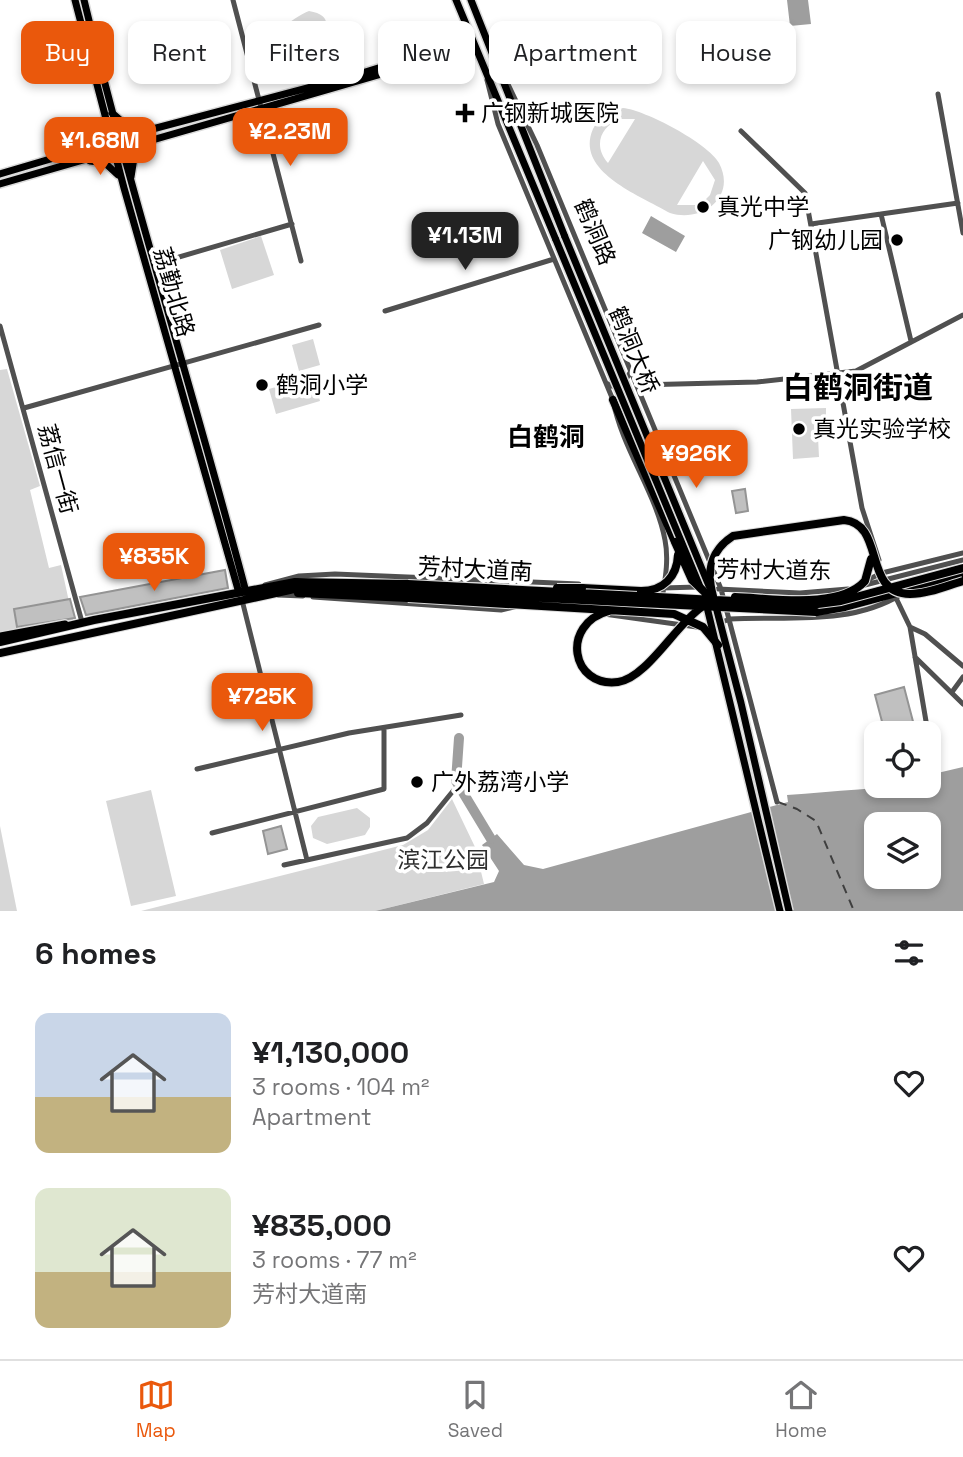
<!DOCTYPE html>
<html lang="en">
<head>
<meta charset="utf-8">
<style>
  body { margin:0; font-family:"Space Grotesk","Noto Sans SC",sans-serif; background:#f2f2f2; color:#202124; height:100vh; display:flex; flex-direction:column; font-size:26px; white-space:nowrap }
  * { box-sizing:border-box; margin:0 }
  p { font-size:23px; color:#757577 }
  .icon { flex:none; width:38px; height:38px; fill:none; stroke:currentColor; stroke-width:2; stroke-linecap:round; stroke-linejoin:round }
  .map { position:relative; height:911px; overflow:hidden }
  .details { display:flex; flex-direction:column; background:#fff; flex:1 }
  .details>* { flex:none }
  .hud { position:absolute; left:21px; top:21px; width:922px; height:63px; display:flex; gap:14px }
  .buttons { position:absolute; left:864px; top:721px; display:grid; gap:14px }
  .buttons a { display:grid; place-items:center; width:77px; height:77px; border-radius:14px; background:#fff; box-shadow:0 4px 10px #0003; font-size:35px }
  .price { position:absolute; translate:-50% -60px; padding:0 16px; border-radius:14px; background:#ea580c; color:#fff; font-size:23px; line-height:46px; filter:drop-shadow(0 2px 4px #0008) }
  .price::after { content:''; position:absolute; left:50%; top:42px; width:21px; height:16px; margin-left:-10px; background:inherit; clip-path:polygon(0 0,100% 0,50% 100%) }
  .price.active { background:#222; color:#fff }
  ul { padding:0; list-style:none }
  li { display:flex; align-items:center; gap:21px; height:175px; padding:0 35px }
  li span { display:grid; place-items:center; flex:none; width:196px; height:140px; border-radius:14px; color:#555 }
  li>.icon { margin-inline-start:auto }
  span .icon { width:84px; height:84px; fill:#fffc; stroke-width:1 }
  li b { font-size:30px }
  h2 { display:flex; justify-content:space-between; align-items:center; height:84px; padding:0 35px; font-size:30px }
  .tag { padding:0 24px; border-radius:14px; background:#fff; box-shadow:0 4px 10px #0003; font-size:24px; line-height:63px }
  .tag.active { background:#ea580c; color:#fff }
  .tabs { display:flex; justify-content:space-around; align-items:center; height:98px; border-top:2px solid #e0e0e0; background:#fff; font-size:19px; color:#757577 }
  .tabs a { display:grid; justify-items:center; gap:4px }
  .tabs .active { color:#ea580c }
  .map>svg:first-child { display:block }
</style>
</head>
<body>
<div class="map">
<svg width="963" height="911" viewBox="0 0 963 911">
  <rect width="100%" height="100%" fill="#fff"/>
  <path fill="#d7d7d7" fill-rule="evenodd" d="M309,11C353,18 301,60 288,73L280,75L269,71C251,51 290,18 309,11Z
    M623,108C645,110 708,143 719,163C737,197 702,223 670,213C642,196 574,172 593,129C599,116 610,111 623,108ZM621,119H635L608,163C593,146 600,126 621,119ZM703,161L715,180L710,195L700,205H677Z
    M261,236L274,275L232,289L220,250Z
    M313,339L320,365L299,371L292,345Z
    M7,369L40,486L30,490L49,568L61,565L73,620L0,633V370Z
    M313,376L320,401L276,414L269,389Z
    M826,408V417H817L819,457L793,459L791,409Z
    M151,790L176,896L131,906L106,801Z
    M452,799L475,847L484,884L375,911H141L403,845L428,830Z
    M357,808L370,818V827L365,835L327,844L313,838L311,826L318,817Z
    M0,826L17,911H0Z"/>
  <path fill="#9e9e9e" fill-rule="evenodd" d="M787,0H808L811,24L790,26Z
    M651,216L685,236L676,252L642,233Z
    M963,767V911H375L494,882L499,871L482,845L497,834L524,865L543,869L788,802L787,795C835,792 882,786 929,786V775ZM877,824H929V877H877Z"/>
  <g fill="none" stroke-linecap="round" stroke-linejoin="round">
    <path stroke="#9e9e9e" stroke-width="10" d="M459,738L456,781L491,839"/>
    <path stroke="#3f3f3f" stroke-width="2" stroke-dasharray="9 7" stroke-linecap="butt" d="M778,802L797,809L816,821L854,911"/>
  </g>
  <path fill="#c0c0c0" stroke="#949494" stroke-width="2" d="M745,489L748,511L736,513L732,491Z
    M225,570L228,588L86,615L80,597Z
    M70,599L75,618L17,627L14,609Z
    M904,687L916,733H885L875,695Z
    M281,826L287,849L268,854L263,831Z"/>
  <g fill="none" stroke-linecap="round" stroke-linejoin="round">
    <g stroke="#dbdbdb" stroke-width="10">
      <path id="major" d="M75,0L124,188L239,593
        M84,0C132,199 194,394 246,592
        M456,0L556,240
        M471,0L565,237
        M112,113L128,127L143,131
        M89,147L101,135L105,122
        M90,161L105,163L118,175
        M0,174L145,131L349,77L472,39
        M131,177L134,158L149,145
        M0,184L475,47
        M0,636L65,624"/>
    </g>
    <g stroke="#dbdbdb" stroke-width="10">
      <path id="highway" d="M613,400L675,542
        M582,588L641,591
        M298,593L408,598
        M816,612L845,607L963,575
        M0,642L94,620L295,582L408,584
        M0,653L299,588L408,591"/>
    </g>
    <path stroke="#505050" stroke-width="5" d="M233,0L301,261
      M504,76L537,145L721,589L777,802
      M487,80L498,124L613,400C622,449 656,492 665,540C669,560 665,580 662,599
      M938,94L963,233
      M741,131L805,193L862,508L879,560
      M881,214L911,341
      M811,224L958,203
      M155,264L292,224
      M385,311L554,259
      M0,326L82,622
      M606,383L614,387L622,386L631,371
      M638,385L757,382L856,371L963,315
      M24,408L319,325
      M865,581L882,573L963,553
      M265,585L299,576L335,574L579,584
      M861,586L963,560
      M662,588L698,587
      M718,589L800,593L848,589
      M278,595L303,596
      M313,597L501,610L522,605
      M896,598L910,627L928,733
      M242,600L307,860
      M604,614L704,628
      M717,624L730,619C788,616 850,626 902,594
      M910,627L925,634L963,666
      M915,657L963,704
      M952,692L963,677
      M197,769L349,733L461,715
      M212,833L384,789V728
      M284,865L407,838L427,823L453,791"/>
    <use href="#major" stroke="#000" stroke-width="7"/>
    <use href="#highway" stroke="#000" stroke-width="8"/>
    <g stroke="#dbdbdb" stroke-width="10" stroke-linecap="butt">
      <path id="major-bridge" d="M565,237L709,586
        M556,240L701,589
        M706,603L780,911
        M715,603L741,703L789,911"/>
    </g>
    <g stroke="#dbdbdb" stroke-width="10" stroke-linecap="butt">
      <path id="highway-bridge" d="M675,542L692,580L715,602
        M408,584L810,605L841,601L963,568
        M557,588H582
        M408,591L816,612
        M641,591C663,591 677,577 678,555
        M713,596C706,571 710,551 733,536L844,520C886,524 862,594 910,594C928,594 946,586 963,581
        M735,597C771,598 839,610 865,581L871,559
        M408,598L674,614L703,627L718,645
        M609,611C560,624 571,688 618,682C647,678 677,623 702,607"/>
    </g>
    <use href="#major-bridge" stroke="#000" stroke-width="7"/>
    <use href="#highway-bridge" stroke="#000" stroke-width="8"/>
  </g>
  <g fill="#000" stroke="#fff" stroke-width="2.5">
    <path d="M461.5 102.5h7v7h7v7h-7v7h-7v-7h-7v-7h7z"/>
    <circle cx="703" cy="207" r="7"/>
    <circle cx="897" cy="240" r="7"/>
    <circle cx="262" cy="385" r="7"/>
    <circle cx="799" cy="429" r="7"/>
    <circle cx="417" cy="782" r="7"/>
  </g>
  <g text-anchor="middle" dominant-baseline="central" stroke-width="7" stroke-linejoin="round" paint-order="stroke">
    <g font-size="23" fill="#000" stroke="#fff" text-anchor="start">
      <text x="481" y="113">广钢新城医院</text>
      <text x="717" y="207">真光中学</text>
      <text x="883" y="240" text-anchor="end">广钢幼儿园</text>
      <text x="276" y="385">鹤洞小学</text>
      <text x="813" y="429">真光实验学校</text>
      <text x="431" y="782">广外荔湾小学</text>
    </g>
    <g font-size="23" fill="#000" stroke="#fff">
      <text transform="translate(595 232) rotate(67)">鹤洞路</text>
      <text transform="translate(174 292) rotate(74)">荔勤北路</text>
      <text transform="translate(634 350) rotate(67)">鹤洞大桥</text>
      <text transform="translate(58 469) rotate(75)">荔信一街</text>
      <text transform="translate(475 569) rotate(3)">芳村大道南</text>
      <text transform="translate(774 570) rotate(1)">芳村大道东</text>
    </g>
    <g font-size="23" fill="#2e2e2e" stroke="#fff">
      <text x="443" y="860">滨江公园</text>
    </g>
    <g font-size="26" font-weight="bold" fill="#000" stroke="#fff">
      <text x="546" y="437">白鹤洞</text>
    </g>
    <g font-size="30" font-weight="bold" fill="#000" stroke="#fff">
      <text x="858" y="387">白鹤洞街道</text>
    </g>
  </g>
</svg>
<div class="buttons">
<a><svg class="icon" aria-label="locate" viewBox="0 0 24 24"><circle cx="12" cy="12" r="6"/><path d="M12 2v4M12 18v4M2 12h4M18 12h4"/></svg></a>
<a><svg class="icon" aria-label="layers" viewBox="0 0 24 24"><path d="M12 4l9 5-9 5-9-5zM3 14l9 5 9-5"/></svg></a>
</div>
<b class="price" style="left:290px;top:168px">¥2.23M</b>
<b class="price" style="left:100px;top:177px">¥1.68M</b>
<b class="price active" style="left:465px;top:272px">¥1.13M</b>
<b class="price" style="left:696px;top:490px">¥926K</b>
<b class="price" style="left:154px;top:593px">¥835K</b>
<b class="price" style="left:262px;top:733px">¥725K</b>
<div class="hud">
<a class="tag active">Buy</a>
<a class="tag">Rent</a>
<a class="tag">Filters</a>
<a class="tag">New</a>
<a class="tag">Apartment</a>
<a class="tag">House</a>
</div>
</div>
<section class="details">
<h2>6 homes<svg class="icon" aria-label="filters" viewBox="0 0 24 24"><path d="M4 7h16M4 17h16"/><circle cx="9" cy="7" r="2"/><circle cx="15" cy="17" r="2"/></svg></h2>
<ul>
<li><span style="background:linear-gradient(#c9d6e8 60%,#c2b280 0)"><svg class="icon" aria-label="home" viewBox="0 0 24 24"><path d="M3 11l9-7 9 7M6 9v11h12V9"/></svg></span><div><b>¥1,130,000</b><p>3 rooms · 104 m²</p><p>Apartment</p></div><svg class="icon" aria-label="heart" viewBox="0 0 24 24"><path d="M12 20l-8-8c-3-5 5-10 8-4 3-6 11-1 8 4z"/></svg></li>
<li><span style="background:linear-gradient(#dfe7d0 60%,#c2b280 0)"><svg class="icon" aria-label="home" viewBox="0 0 24 24"><path d="M3 11l9-7 9 7M6 9v11h12V9"/></svg></span><div><b>¥835,000</b><p>3 rooms · 77 m²</p><p>芳村大道南</p></div><svg class="icon" aria-label="heart" viewBox="0 0 24 24"><path d="M12 20l-8-8c-3-5 5-10 8-4 3-6 11-1 8 4z"/></svg></li>
</ul>
</section>
<nav class="tabs">
<a class="active"><svg class="icon" aria-label="map" viewBox="0 0 24 24"><path d="M3 6l6-2 6 2 6-2v14l-6 2-6-2-6 2zM9 4v14M15 6v14"/></svg>Map</a>
<a><svg class="icon" aria-label="saved" viewBox="0 0 24 24"><path d="M7 4h10v16l-5-4-5 4z"/></svg>Saved</a>
<a><svg class="icon" aria-label="home" viewBox="0 0 24 24"><path d="M3 11l9-7 9 7M6 9v11h12V9"/></svg>Home</a>
</nav>
</body>
</html>
